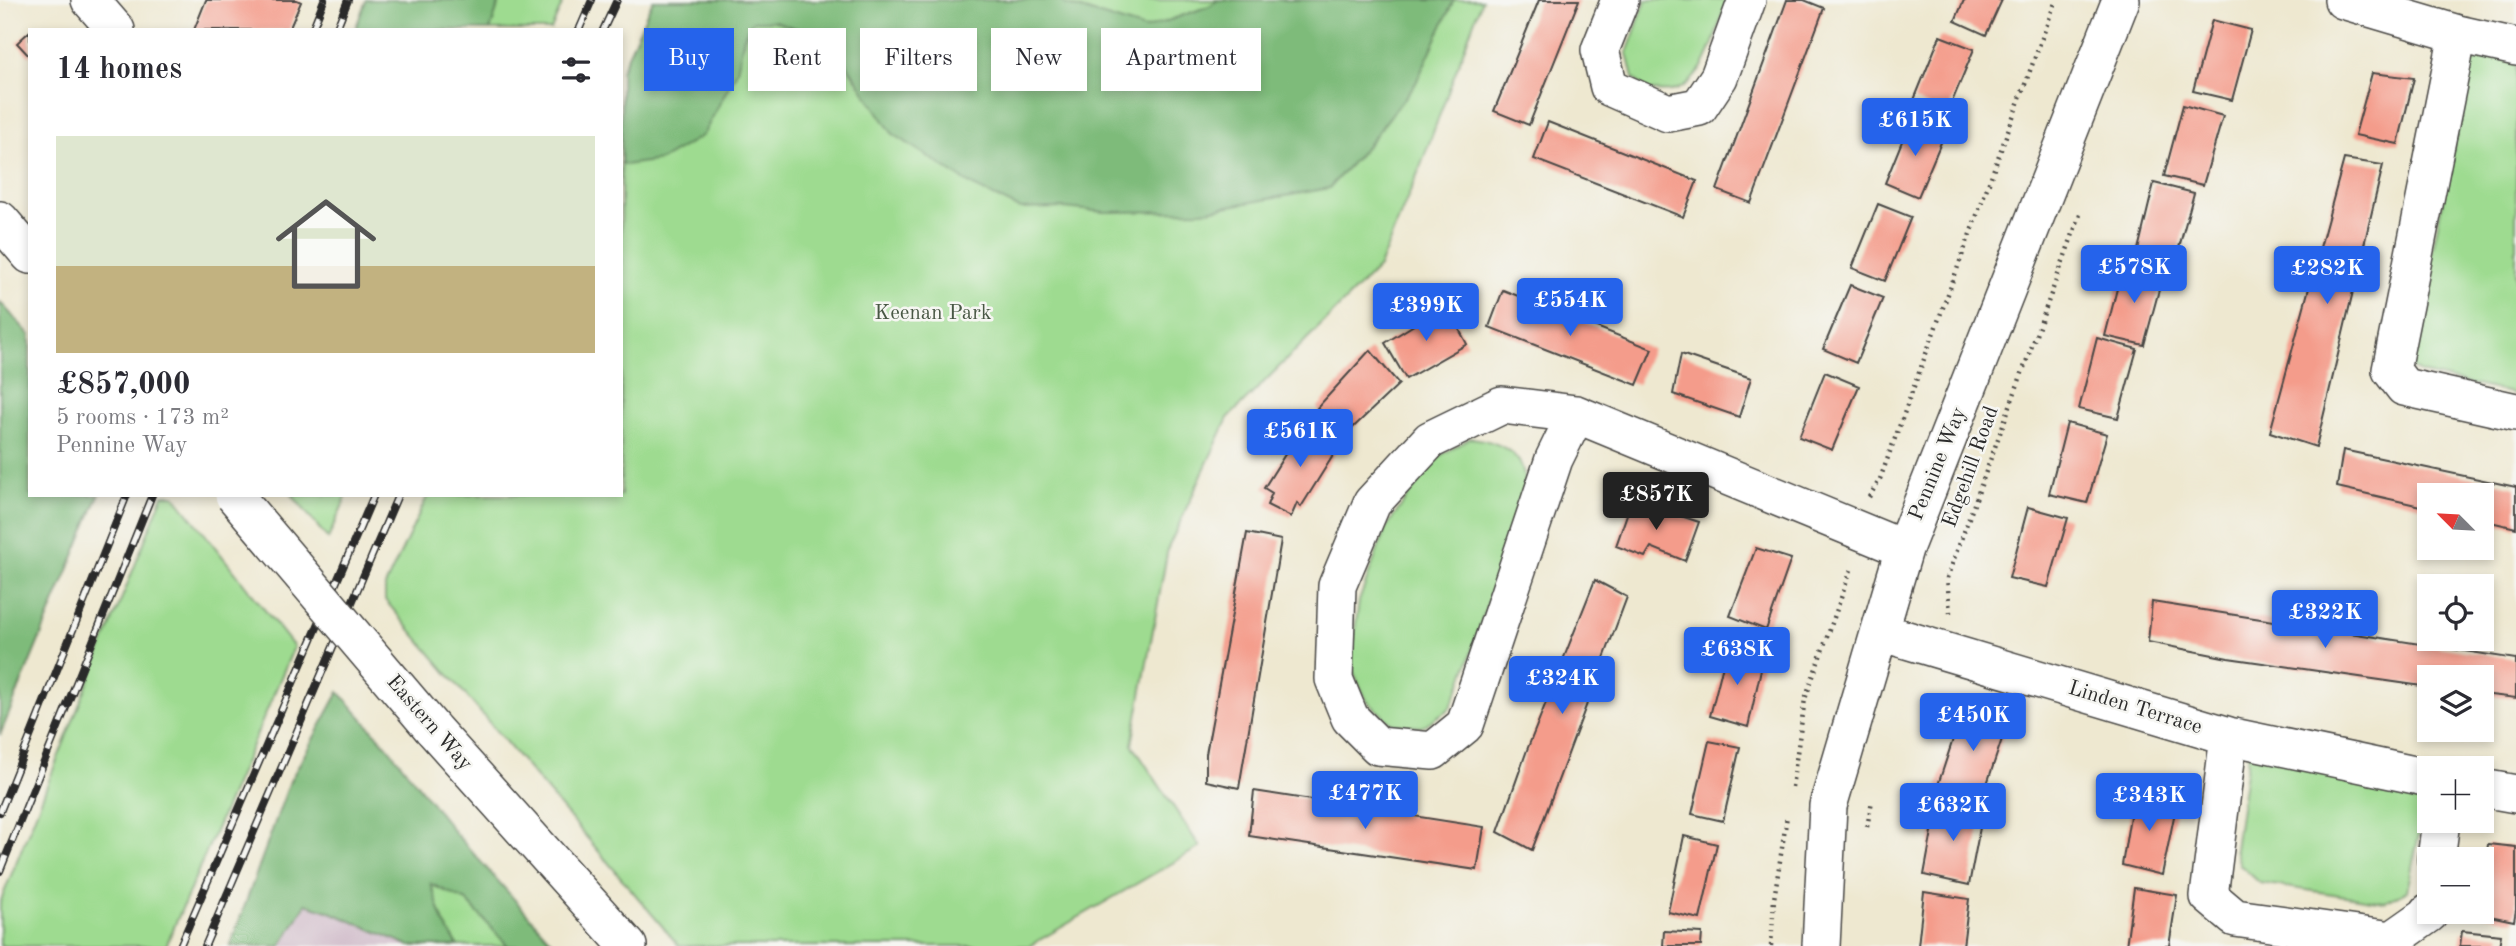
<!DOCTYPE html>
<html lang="en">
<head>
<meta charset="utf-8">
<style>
  body { margin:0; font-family:"Old Standard TT",serif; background:#f7f7f7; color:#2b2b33; height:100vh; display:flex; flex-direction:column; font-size:26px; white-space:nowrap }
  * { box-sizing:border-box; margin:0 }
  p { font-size:23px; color:#7c7c81 }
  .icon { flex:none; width:38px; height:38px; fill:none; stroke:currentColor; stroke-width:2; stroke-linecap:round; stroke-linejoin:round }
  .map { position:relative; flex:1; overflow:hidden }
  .details { position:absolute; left:28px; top:28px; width:595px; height:469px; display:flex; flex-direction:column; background:#fff; border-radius:0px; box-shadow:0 4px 10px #0003 }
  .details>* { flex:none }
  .hud { position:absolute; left:644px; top:28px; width:665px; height:63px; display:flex; gap:14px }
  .needle { width:46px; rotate:294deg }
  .fabs { position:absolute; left:2417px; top:483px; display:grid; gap:14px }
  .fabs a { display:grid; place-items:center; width:77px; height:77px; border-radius:0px; background:#fff; box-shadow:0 4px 10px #0003; font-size:35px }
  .price { position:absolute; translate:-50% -60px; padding:0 16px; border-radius:7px; background:#2563eb; color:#fff; font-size:23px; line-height:46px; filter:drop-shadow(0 2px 4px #0008) }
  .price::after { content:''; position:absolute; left:50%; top:42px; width:21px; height:16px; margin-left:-10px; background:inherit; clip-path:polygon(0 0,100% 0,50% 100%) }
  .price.active { background:#222; color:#fff }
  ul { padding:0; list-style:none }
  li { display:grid; align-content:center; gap:14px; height:371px; padding:0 28px }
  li+li { border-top:2px solid #e1e1e2 }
  li span { display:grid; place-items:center; height:217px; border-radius:0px; color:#555 }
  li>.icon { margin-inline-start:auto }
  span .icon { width:126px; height:126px; fill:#fffc; stroke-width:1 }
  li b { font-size:30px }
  h2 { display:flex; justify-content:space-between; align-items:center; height:84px; padding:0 28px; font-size:30px }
  .chip { padding:0 24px; border-radius:0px; background:#fff; box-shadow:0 4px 10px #0003; font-size:24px; line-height:63px }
  .chip.active { background:#2563eb; color:#fff }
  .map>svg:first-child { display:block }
</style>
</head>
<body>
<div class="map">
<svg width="2516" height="946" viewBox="0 0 2516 946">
  <rect width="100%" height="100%" fill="#f6f6f2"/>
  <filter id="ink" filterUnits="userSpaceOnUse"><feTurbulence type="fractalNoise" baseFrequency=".0143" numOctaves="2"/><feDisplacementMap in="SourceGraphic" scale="14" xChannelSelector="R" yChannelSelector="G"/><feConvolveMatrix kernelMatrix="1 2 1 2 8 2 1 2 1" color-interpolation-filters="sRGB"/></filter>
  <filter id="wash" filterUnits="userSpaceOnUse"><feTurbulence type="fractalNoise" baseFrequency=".00686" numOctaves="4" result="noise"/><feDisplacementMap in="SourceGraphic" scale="28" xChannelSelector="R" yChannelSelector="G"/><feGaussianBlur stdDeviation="1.57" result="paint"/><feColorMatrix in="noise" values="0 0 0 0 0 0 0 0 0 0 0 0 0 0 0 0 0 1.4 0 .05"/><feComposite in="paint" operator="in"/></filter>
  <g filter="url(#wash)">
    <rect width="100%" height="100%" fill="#eee8d0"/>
    <path fill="#d1bdcb" d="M306,904L328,911L410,946H281Z"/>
    <path fill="#9edb90" stroke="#64835e" stroke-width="2" d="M500,0H564L551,30H490Z
      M653,0H1482L1420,168L1379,267L1228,418L1168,548L1132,744L1200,847L1029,946H679L385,600V586L428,495H621V71Z
      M1646,0H1727C1716,30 1709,77 1676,90C1668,93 1656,91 1648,91L1633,78L1627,53Z
      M2516,47V394L2420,373L2409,366L2470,66L2482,49Z
      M1470,438C1488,439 1511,447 1520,463C1524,469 1524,479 1526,486L1462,681L1450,708L1422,727L1392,724L1367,701L1350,665L1359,601L1386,528L1433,460Z
      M163,495H174L294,647L166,946H0V903Z
      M292,495H347L328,539Z
      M2249,750L2425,787V807L2407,891L2385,902L2260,883L2240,865L2235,849Z
      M430,884L467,901L508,946H458L444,923Z"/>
    <path fill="#7ebb7a" stroke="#547352" stroke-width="2" d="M366,0H500L490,30H355Z
      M653,0H1060L1065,4L1145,29L1209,6L1218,0H1454L1416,83L1370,142L1329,188L1202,211L1105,212L1064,208L1020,209L973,186L892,133L841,56L803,31L775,21H753L744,37L737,71L703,135L661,160L625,165L621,163V71Z
      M0,302L30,335V495H99L0,735Z
      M339,692L387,746L456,834L556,946H508L467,901L431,884L444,923L458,946H410L328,911L306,904L281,946H230L290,781Z"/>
    <g id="blocks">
      <path fill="#f49c8b" d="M206,0H297L301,2L289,30H194Z
        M1539,0H1579L1529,125L1494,111Z
        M1787,0H1804L1824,8L1751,203L1717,190Z
        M1964,0H2002L1986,35L1955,21Z
        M2212,20L2251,30L2232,100L2193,91Z
        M30,31V57L17,43Z
        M1940,36L1974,49L1947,114L1914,100Z
        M2372,73L2414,78L2398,144L2355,135Z
        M2183,105L2223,116L2203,185L2164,176Z
        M1911,119L1945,133L1918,197L1885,183Z
        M1548,122L1697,181L1683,217L1534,159Z
        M2344,159L2383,165L2316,447L2270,432Z
        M2154,183L2194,193L2175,262L2137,254Z
        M1878,204L1911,217L1885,281L1852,268Z
        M2123,265L2163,275L2144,345L2105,336Z
        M1850,285L1883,298L1856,363L1823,349Z
        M1503,290L1652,349L1637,385L1489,327Z
        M1446,305L1467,344L1406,379L1385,343Z
        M2097,338L2137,349L2118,418L2079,409Z
        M1370,350L1399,384L1342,438L1317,408Z
        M1681,354L1751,378L1739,417L1673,394Z
        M1825,372L1859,386L1832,450L1799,437Z
        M1306,421L1339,446L1301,507L1297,503L1291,517L1267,505L1272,493L1264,488Z
        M2067,423L2107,434L2087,503L2049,494Z
        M2343,450L2516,487V528L2482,520V495H2429V508L2337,487Z
        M1632,500L1699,522L1685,561L1651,547L1645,557L1616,546Z
        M2028,507L2068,518L2048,587L2009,578Z
        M1247,533L1281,540L1239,788L1206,781V754Z
        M1756,548L1791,559L1766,630L1730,616Z
        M1595,580L1627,597L1532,850L1498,832L1527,750Z
        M2152,602L2516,659V698L2482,694V677H2429V687L2228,658L2148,642Z
        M1727,649L1764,656L1748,727L1710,716Z
        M1963,709L2009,718L1982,799L1937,788Z
        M1709,741L1740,747L1723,821L1692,814Z
        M1254,791L1484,827L1477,870L1249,836Z
        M2134,792L2177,802L2162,875L2122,865Z
        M1938,799L1983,812L1969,885L1924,875Z
        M1684,836L1717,844L1700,919L1668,912Z
        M2488,844L2516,847V910L2514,921L2475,913L2482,912V893Z
        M2134,888L2177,895L2169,946H2126Z
        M1924,892L1969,899L1963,946H1918Z
        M1664,931L1702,933L1701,946H1663Z
        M2462,931L2501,935L2499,946H2460Z"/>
    </g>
  </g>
  <g filter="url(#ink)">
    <use href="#blocks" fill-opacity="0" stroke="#484744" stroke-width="2"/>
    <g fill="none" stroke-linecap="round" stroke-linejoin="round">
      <g stroke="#484744" stroke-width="40">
        <path id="minor" d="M90,0L116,30
          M1620,0L1600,50L1609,87L1668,113L1699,107L1719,77L1747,0
          M2343,0L2458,34L2516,47
          M2458,34L2391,370L2404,387L2516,412
          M0,220L30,255
          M1576,414L1554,459L1465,725L1433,751L1378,746L1350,718L1334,679L1337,586L1372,503L1430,440L1502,405L1576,414L1904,549
          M1880,632L2229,736L2429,778
          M432,728L628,946
          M2229,736L2209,896L2235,918L2392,940L2429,914V912
          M2482,788L2516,794
          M2436,859L2441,821
          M1821,946L1828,806L1904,549L2121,0"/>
      </g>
      <path stroke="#484744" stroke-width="4.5" stroke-dasharray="2 5" stroke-linecap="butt" d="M1869,497L1880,479L2056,0
        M1950,613L1947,578L2081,212
        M1792,787L1805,699L1852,567
        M1867,827L1872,801
        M1771,946L1774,899L1787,816"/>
      <use href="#minor" stroke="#fff" stroke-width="37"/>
      <g stroke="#2b2b2b" stroke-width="8">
        <path id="rail" d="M312,30L324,0
          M336,30L348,0
          M579,30L592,0
          M603,30L617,0
          M0,812L127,495
          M0,871L152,495
          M180,946L374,495
          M205,946L398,495"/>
      </g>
      <use href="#rail" stroke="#f6f6f2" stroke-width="5" stroke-dasharray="16" stroke-linecap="butt"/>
      <g stroke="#484744" stroke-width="40" stroke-linecap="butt">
        <path id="minor-bridge" d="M234,495L432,728"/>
      </g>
      <use href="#minor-bridge" stroke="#fff" stroke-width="37"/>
    </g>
  </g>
  <g text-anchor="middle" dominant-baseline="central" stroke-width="5" stroke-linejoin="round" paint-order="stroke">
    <g font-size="21" fill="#485744" stroke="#f6f6f2">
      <text x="933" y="313">Keenan Park</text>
    </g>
    <g font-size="21" fill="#2b2b2b" stroke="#f6f6f2">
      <text transform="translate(1938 464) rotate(-68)">Pennine Way</text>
      <text transform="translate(1971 467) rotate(-70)">Edgehill Road</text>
      <text transform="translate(2135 708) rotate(17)">Linden Terrace</text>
      <text transform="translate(429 723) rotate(49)">Eastern Way</text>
    </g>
  </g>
</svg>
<div class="fabs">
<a><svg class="needle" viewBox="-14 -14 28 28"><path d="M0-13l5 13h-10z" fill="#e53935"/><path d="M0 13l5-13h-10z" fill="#7c7c81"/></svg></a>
<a><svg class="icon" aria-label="locate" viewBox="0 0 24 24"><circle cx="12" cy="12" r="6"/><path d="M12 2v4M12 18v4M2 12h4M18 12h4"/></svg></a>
<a><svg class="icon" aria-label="layers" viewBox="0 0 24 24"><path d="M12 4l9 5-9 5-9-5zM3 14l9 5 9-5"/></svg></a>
<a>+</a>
<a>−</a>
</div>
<b class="price" style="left:1915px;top:158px">£615K</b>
<b class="price" style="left:2134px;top:305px">£578K</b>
<b class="price" style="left:2327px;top:306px">£282K</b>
<b class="price" style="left:1570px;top:338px">£554K</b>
<b class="price" style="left:1426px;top:343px">£399K</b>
<b class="price" style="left:1300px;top:469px">£561K</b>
<b class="price active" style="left:1656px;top:532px">£857K</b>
<b class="price" style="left:2325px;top:650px">£322K</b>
<b class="price" style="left:1737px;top:687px">£638K</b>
<b class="price" style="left:1562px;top:716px">£324K</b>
<b class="price" style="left:1973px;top:753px">£450K</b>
<b class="price" style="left:1365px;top:831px">£477K</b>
<b class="price" style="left:2149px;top:833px">£343K</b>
<b class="price" style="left:1953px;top:843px">£632K</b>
<div class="hud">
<a class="chip active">Buy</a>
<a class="chip">Rent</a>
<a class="chip">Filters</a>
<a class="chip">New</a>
<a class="chip">Apartment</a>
</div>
<section class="details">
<h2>14 homes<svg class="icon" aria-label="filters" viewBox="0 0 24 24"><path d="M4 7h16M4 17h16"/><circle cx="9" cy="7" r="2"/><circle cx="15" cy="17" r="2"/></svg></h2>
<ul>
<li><span style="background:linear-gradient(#dfe7d0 60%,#c2b280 0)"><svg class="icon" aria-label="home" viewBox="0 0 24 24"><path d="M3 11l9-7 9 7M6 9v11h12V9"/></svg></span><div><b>£857,000</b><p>5 rooms · 173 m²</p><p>Pennine Way</p></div></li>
</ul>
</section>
</div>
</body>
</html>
